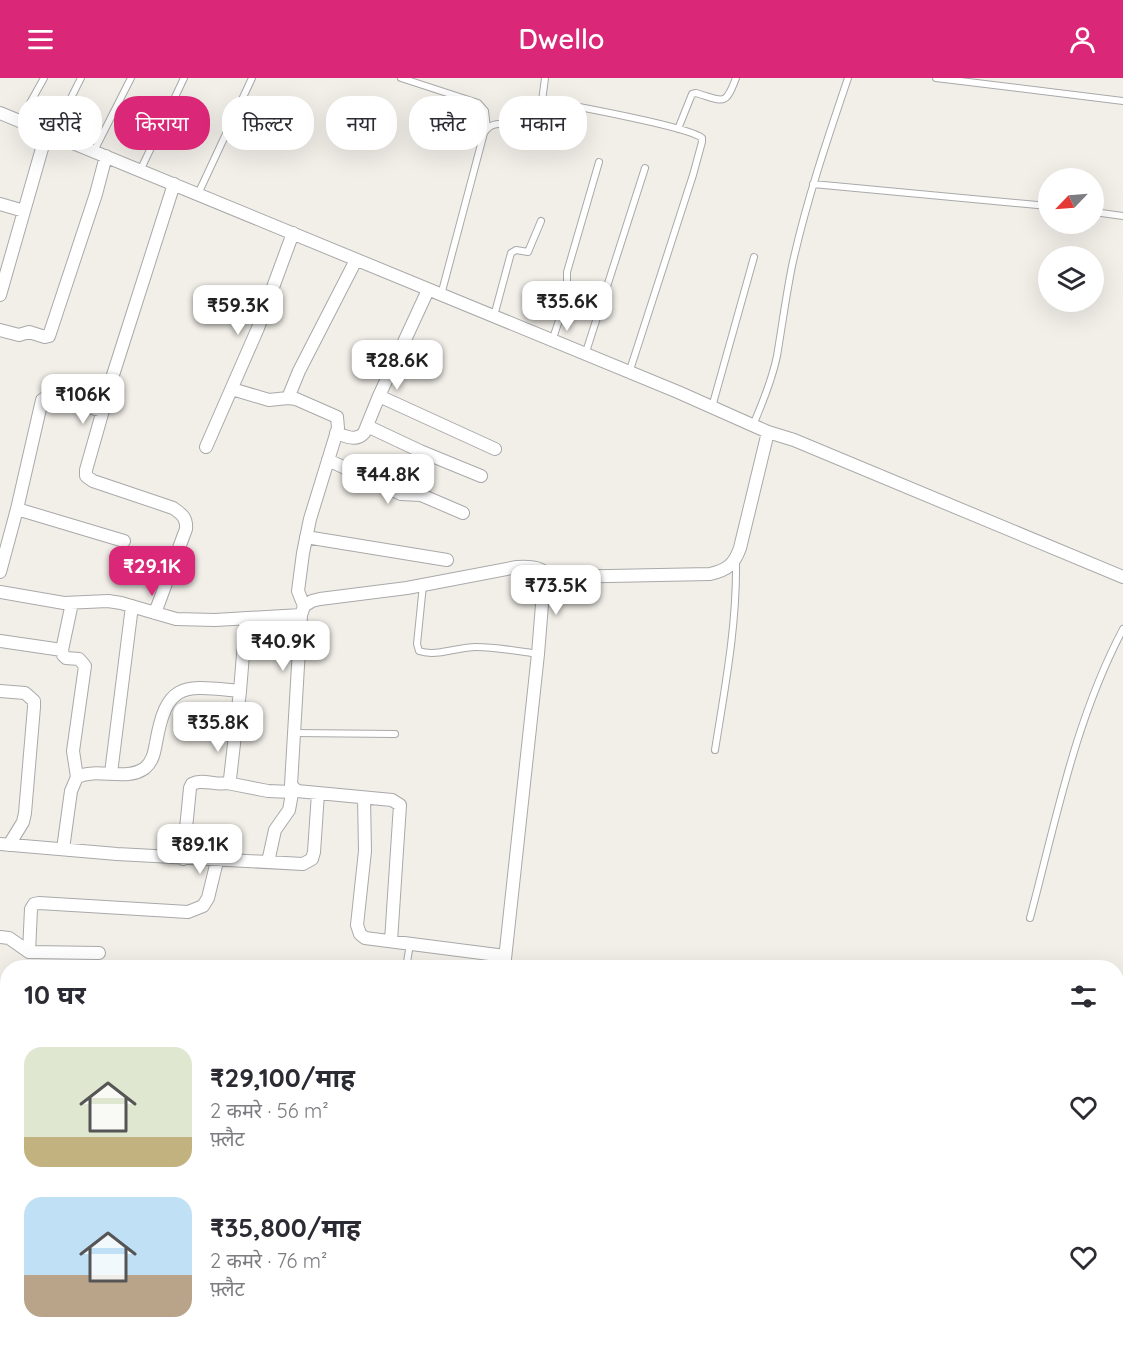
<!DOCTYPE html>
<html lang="hi">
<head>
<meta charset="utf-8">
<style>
  body { margin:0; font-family:Quicksand,"Noto Sans Devanagari",sans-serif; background:#f2f2f3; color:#2b2b33; height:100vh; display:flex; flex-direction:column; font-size:22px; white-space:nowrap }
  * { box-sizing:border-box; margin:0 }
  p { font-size:20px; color:#7c7c81 }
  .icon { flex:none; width:33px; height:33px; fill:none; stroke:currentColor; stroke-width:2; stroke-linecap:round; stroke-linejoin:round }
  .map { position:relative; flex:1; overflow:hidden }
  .drawer { position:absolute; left:0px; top:882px; width:1124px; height:386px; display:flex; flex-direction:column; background:#fff; border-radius:24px 24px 0 0; box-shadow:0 6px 24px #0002 }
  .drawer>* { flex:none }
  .hud { position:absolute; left:18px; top:18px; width:600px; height:54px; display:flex; gap:12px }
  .needle { width:39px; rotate:245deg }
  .fabs { position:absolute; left:1038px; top:90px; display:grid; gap:12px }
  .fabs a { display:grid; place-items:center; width:66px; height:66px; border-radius:50%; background:#fff; box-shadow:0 6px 24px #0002; font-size:30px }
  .price { position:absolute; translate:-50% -51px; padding:0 14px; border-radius:12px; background:#fff; color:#222; font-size:20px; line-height:39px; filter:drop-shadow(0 2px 3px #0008) }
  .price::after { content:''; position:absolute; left:50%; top:36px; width:18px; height:14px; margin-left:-9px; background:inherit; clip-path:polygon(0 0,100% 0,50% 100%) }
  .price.current { background:#db2777; color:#fff }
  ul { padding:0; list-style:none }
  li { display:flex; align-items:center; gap:18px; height:150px; padding:0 24px }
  li span { display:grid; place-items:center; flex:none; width:168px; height:120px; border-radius:18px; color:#555 }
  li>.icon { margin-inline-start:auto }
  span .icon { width:72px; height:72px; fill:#fffc; stroke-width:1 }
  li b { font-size:26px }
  h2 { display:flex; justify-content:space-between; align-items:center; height:72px; padding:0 24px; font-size:26px }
  .tag { padding:0 21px; border-radius:24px; background:#fff; box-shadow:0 6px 24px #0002; font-size:21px; line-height:54px }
  .tag.current { background:#db2777; color:#fff }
  header { display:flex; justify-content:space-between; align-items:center; height:78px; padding:0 24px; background:#db2777; color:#fff; font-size:27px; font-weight:600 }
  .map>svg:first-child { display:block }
</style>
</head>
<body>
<header><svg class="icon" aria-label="menu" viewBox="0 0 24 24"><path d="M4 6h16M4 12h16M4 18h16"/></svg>Dwello<svg class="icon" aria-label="person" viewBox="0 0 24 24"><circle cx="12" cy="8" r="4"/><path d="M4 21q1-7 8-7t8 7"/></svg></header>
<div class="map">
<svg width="1123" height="1267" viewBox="0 0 1123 1267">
  <rect width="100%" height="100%" fill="#f2efe9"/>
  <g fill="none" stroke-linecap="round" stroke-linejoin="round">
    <g stroke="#a9a9a9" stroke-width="8">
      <path id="lane" d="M401,0L478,25L485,33L487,51
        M936,0L1123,23
        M542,23C566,26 690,49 702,60V64L693,97L629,295
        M20,43L44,0
        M678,51L692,16L696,15C724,23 725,29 736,0
        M53,56L81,0
        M94,73L131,0
        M140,93L184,0
        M813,106L1048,128
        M198,116L252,0
        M1094,134L1123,138
        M441,217L484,55C496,35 515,56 531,48L542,23L545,0
        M494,238L511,175L516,172L528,174L541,143
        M552,263L567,219V194L599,84
        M585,277L645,90
        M712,329L754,179
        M753,347C763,324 772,302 777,278C782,248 786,218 792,188C806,124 827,62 848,0
        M423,507L417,566L419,573C436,579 457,569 476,569C496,569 517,573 538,576
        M294,655L395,656
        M715,672C725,609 737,547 736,483
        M1030,840C1056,742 1075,642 1123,551
        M406,890L410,866
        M247,1260L248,1267
        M626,1267L642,1260"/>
    </g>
    <g stroke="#a9a9a9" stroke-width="14">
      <path id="street" d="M0,35L678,314L768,354L794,362L1123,499
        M0,126L24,133
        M0,217L47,53
        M0,252L19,257L29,254L45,259L49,258L96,116L106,78
        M232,311L269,322L288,320L296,321L337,339L338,350L310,441L303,475L298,513L304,528
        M379,318L495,371
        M288,320L299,293L356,182
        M367,348L420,373L481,398
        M336,355C346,358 356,364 364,355L379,318L428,212
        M206,369L258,250L293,155
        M328,382L401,416L421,417L463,435
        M17,431L124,463
        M306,459L447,482
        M0,494L17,431L42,322L48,318L103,333
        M0,514L64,525L108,523L121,525L176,541L215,542L301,537
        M72,525L62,572L63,577L66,580L79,581L85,588L73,673L77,699
        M155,535L186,451C187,440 182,436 173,430L93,403L86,398V392L113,297L174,106
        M0,563L62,572
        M0,613L25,615L34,623V629L25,735L23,744L9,767
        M111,695L132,528
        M227,705L268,713L292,714
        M364,720L365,773L357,847L360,856L365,860L505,878
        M0,766L117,776L303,786L312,781L314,774L318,715
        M63,771L71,713L77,699C98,689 126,704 145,690C153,683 154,675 156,665C167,602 184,608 240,613
        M183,781L190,710L192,706C203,700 215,708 227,705L230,701L240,613L246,540
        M268,784L275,752L289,732L293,710
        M0,859L9,860L29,874L99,875
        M391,863L400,727L392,722L297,713L291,707L301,537L304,528L312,523L320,521L407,510L517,489C533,488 541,489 553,501
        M29,874L31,831L34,826L39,825L188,834L203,828L208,820L217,783
        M504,890L538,576L543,514C546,505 549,502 559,499L710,496C727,492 734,487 740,470L768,354
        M0,924L8,1019
        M0,1134L8,1097
        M469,1267L470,1260"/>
    </g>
    <use href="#lane" stroke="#fff" stroke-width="6"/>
    <use href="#street" stroke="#fff" stroke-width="12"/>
  </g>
</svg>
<div class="fabs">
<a><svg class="needle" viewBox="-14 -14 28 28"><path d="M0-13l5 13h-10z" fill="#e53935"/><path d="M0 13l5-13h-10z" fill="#7c7c81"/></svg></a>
<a><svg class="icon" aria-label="layers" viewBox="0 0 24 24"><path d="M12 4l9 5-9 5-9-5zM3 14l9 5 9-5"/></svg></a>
</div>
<b class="price" style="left:567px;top:254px">₹35.6K</b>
<b class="price" style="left:238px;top:258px">₹59.3K</b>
<b class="price" style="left:397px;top:313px">₹28.6K</b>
<b class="price" style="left:83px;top:347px">₹106K</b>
<b class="price" style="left:388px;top:427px">₹44.8K</b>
<b class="price current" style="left:152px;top:519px">₹29.1K</b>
<b class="price" style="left:556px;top:538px">₹73.5K</b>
<b class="price" style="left:283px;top:594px">₹40.9K</b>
<b class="price" style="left:218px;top:675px">₹35.8K</b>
<b class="price" style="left:200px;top:797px">₹89.1K</b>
<div class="hud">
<a class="tag">खरीदें</a>
<a class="tag current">किराया</a>
<a class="tag">फ़िल्टर</a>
<a class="tag">नया</a>
<a class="tag">फ़्लैट</a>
<a class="tag">मकान</a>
</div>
<section class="drawer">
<h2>10 घर<svg class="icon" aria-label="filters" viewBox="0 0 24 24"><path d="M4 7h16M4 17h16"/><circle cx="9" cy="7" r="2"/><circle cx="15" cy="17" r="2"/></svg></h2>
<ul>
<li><span style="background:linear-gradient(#dfe7d0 75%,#c2b280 0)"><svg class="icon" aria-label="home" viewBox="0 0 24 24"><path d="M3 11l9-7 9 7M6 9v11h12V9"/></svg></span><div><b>₹29,100/माह</b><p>2 कमरे · 56 m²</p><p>फ़्लैट</p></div><svg class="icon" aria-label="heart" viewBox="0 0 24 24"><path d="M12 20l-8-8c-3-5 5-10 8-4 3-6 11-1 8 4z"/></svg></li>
<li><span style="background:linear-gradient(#bfe0f5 65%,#b9a48a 0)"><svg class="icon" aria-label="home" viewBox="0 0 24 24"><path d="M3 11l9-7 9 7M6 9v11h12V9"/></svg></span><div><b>₹35,800/माह</b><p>2 कमरे · 76 m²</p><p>फ़्लैट</p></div><svg class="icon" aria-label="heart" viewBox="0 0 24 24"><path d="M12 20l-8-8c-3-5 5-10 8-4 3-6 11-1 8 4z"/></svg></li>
</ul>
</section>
</div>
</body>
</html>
